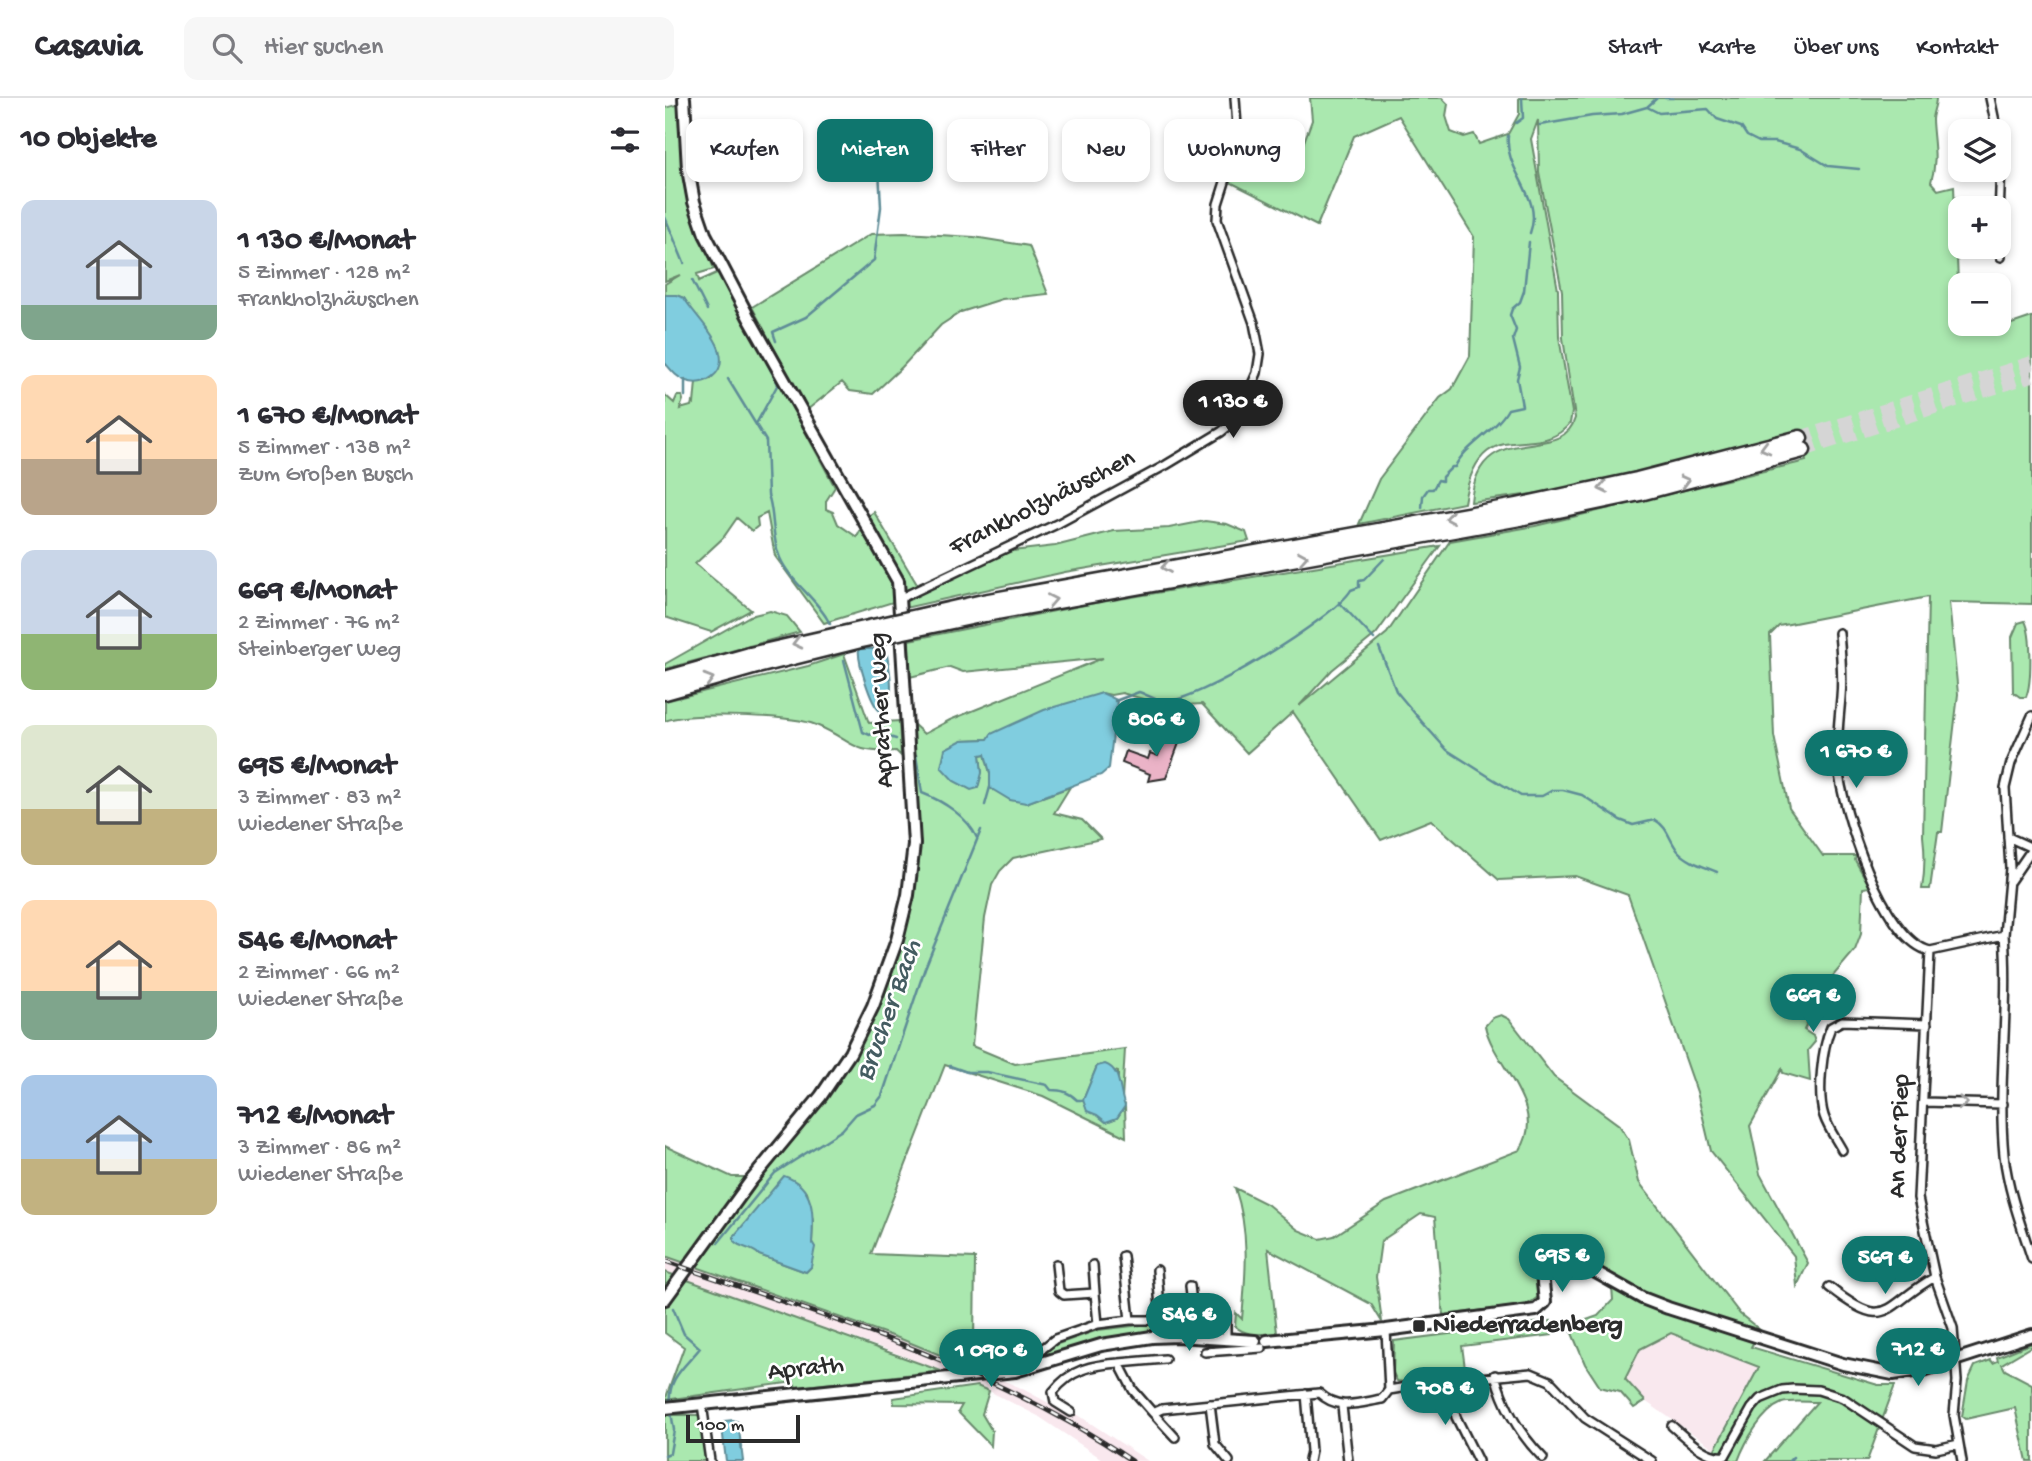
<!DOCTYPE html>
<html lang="de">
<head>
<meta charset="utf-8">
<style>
  body { margin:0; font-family:"Gochi Hand",sans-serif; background:#f7f7f7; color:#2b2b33; height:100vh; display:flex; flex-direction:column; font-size:26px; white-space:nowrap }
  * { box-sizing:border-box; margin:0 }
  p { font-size:23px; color:#7c7c81 }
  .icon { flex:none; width:38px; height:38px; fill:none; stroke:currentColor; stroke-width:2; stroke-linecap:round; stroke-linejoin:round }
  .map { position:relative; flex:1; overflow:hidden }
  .details { display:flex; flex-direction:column; background:#fff; width:665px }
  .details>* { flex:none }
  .top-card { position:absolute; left:21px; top:21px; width:665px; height:63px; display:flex; gap:14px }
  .buttons { position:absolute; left:1283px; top:21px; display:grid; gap:14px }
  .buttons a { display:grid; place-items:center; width:63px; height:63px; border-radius:14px; background:#fff; box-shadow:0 4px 10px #0003; font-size:35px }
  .scale { position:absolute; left:21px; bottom:18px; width:114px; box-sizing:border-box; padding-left:7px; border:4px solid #2b2b2b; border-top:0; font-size:19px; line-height:24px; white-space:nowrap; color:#2b2b2b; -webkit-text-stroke:5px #fff; paint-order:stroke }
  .price { position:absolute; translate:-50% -60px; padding:0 16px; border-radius:24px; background:#0f766e; color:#fff; font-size:23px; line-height:46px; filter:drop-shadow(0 2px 4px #0008) }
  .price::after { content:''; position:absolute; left:50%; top:42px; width:21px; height:16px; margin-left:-10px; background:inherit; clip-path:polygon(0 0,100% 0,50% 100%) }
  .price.selected { background:#222; color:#fff }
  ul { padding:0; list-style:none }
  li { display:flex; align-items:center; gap:21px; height:175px; padding:0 21px }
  li span { display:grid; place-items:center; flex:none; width:196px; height:140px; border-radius:14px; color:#555 }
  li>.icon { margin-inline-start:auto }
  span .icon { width:84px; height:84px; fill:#fffc; stroke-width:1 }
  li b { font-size:30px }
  h2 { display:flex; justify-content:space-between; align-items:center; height:84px; padding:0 21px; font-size:30px }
  .chip { padding:0 24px; border-radius:14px; background:#fff; box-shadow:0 4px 10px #0003; font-size:24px; line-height:63px }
  .chip.selected { background:#0f766e; color:#fff }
  header { display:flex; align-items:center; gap:42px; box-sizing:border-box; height:98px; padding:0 35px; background:#fff; border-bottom:2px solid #e1e1e2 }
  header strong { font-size:33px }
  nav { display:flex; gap:38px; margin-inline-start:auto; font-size:24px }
  .search { width:490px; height:63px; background:#f7f7f7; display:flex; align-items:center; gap:18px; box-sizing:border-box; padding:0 24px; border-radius:14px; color:#7c7c81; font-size:26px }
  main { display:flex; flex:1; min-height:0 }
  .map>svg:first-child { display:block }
</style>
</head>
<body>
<header>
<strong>Casavia</strong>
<div class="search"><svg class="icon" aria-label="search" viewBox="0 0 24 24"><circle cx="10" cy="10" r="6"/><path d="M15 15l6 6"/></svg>Hier suchen</div>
<nav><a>Start</a><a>Karte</a><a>Über uns</a><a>Kontakt</a></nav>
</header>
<main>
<section class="details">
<h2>10 Objekte<svg class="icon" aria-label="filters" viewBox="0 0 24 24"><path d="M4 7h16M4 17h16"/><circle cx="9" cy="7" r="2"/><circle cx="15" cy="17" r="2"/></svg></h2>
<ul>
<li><span style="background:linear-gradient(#c9d6e8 75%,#7fa58c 0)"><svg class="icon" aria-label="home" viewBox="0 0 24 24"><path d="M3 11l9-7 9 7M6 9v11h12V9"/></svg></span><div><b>1 130 €/Monat</b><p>5 Zimmer · 128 m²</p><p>Frankholzhäuschen</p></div></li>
<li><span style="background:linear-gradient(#ffd9b3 60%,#b9a48a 0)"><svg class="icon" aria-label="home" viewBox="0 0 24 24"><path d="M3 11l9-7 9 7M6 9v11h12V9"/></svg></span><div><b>1 670 €/Monat</b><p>5 Zimmer · 138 m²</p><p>Zum Großen Busch</p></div></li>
<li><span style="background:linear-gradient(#c9d6e8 60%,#8fb573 0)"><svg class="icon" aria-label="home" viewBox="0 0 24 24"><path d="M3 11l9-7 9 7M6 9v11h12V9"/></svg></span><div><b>669 €/Monat</b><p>2 Zimmer · 76 m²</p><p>Steinberger Weg</p></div></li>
<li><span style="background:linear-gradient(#dfe7d0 60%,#c2b280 0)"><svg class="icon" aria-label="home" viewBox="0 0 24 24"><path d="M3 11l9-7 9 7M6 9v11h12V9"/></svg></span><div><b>695 €/Monat</b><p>3 Zimmer · 83 m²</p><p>Wiedener Straße</p></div></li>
<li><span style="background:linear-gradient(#ffd9b3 65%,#7fa58c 0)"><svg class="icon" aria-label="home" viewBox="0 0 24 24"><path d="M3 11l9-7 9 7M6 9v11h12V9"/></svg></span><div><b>546 €/Monat</b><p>2 Zimmer · 66 m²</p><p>Wiedener Straße</p></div></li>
<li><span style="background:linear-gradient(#a9c7e8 60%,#c2b280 0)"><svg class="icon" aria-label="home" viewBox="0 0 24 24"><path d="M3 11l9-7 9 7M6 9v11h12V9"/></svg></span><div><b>712 €/Monat</b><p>3 Zimmer · 86 m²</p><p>Wiedener Straße</p></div></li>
</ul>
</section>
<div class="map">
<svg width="1367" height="1363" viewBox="0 0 1367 1363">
  <rect width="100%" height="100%" fill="#fff"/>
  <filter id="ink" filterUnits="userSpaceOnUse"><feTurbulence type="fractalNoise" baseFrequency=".0143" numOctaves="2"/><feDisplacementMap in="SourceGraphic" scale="14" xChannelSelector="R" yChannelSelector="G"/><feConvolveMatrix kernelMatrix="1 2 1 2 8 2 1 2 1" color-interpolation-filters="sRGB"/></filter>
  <g filter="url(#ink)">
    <path fill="#f9e8ee" d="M0,1158L236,1241L354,1289L395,1311L398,1307L483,1363H440L373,1318L324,1293L231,1255L0,1174Z
      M1006,1235L1094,1270L1050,1351L980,1303L960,1281L975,1251Z"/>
    <path fill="#aae8af" stroke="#6a8a6d" stroke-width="2" fill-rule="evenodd" d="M645,0H777L783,6L781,18L786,34L799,39L809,36L814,46L843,36L854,16V0H1271C1271,8 1267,15 1267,22C1268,45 1273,61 1266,84L1273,92L1289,88L1295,232L1325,228L1335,230L1367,219V506L1284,504L1293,596L1277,734H1273L1265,791H1257C1260,773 1260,754 1258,738L1263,499L1114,528L1105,537L1109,638L1124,710L1158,758H1191L1190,762L1205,789L1198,790L1196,836L1190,852L1161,886L1139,932L1148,938L1150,944L1143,952L1145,983L1118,975L1117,971L1085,1028L1095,1076L1143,1165L1132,1188L1129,1158L1046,1053L1032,994L963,797L910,778L834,782L766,722L716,742L628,614L582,655L537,606L503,608L457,595L446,597L437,595L323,641L297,642L317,675L315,657L320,656L325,675V690L361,705L405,689L389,715L417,722L436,741L348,760L335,773L327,787L320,820L307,948L350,966L460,951L457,1002L453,989V974L432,968L418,1003L441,1024L452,1020L460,1008L461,1039L378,998L280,967L206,1156L310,1160L309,1247L333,1264L307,1270L236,1241L0,1158V1048L67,1079H81L133,1018L129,1041L180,973L222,886L241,827L253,763L246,663L248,626L259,636L285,622L438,560L298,574L285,569L245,579L244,542L430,505L775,448L711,536L667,572L634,608L722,535L785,443L870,428L1141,363L1135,336L889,393L806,404C813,317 897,368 910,320L898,240L897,193L874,74L873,22L866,41L893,192L894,239L907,314L905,325C872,367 814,310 799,405L694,426L714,381L775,300L787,291L805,258L809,139L734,18L689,38L652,128L565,84L577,51V40L625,55L637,49L647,22ZM142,1094L148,1123L146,1169L141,1174L94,1157L90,1151Z
      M15,6L16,52L21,97L49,171L32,176L34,183L54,174L170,389L161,403V411L168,414L173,426L192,439L202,419L209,414L253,488L339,454L390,448L449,433L504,430L540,423L562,426L581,434L584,443L400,474L240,510L231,503L159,525L110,458L102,415L92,420L93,428L87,433L72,420L58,440L30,466L86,512L46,534L0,519V297L9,305L12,298H17L18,302L15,311L26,308L27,304L29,306L31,284L46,281L41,230L30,218L19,200L11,197H0V186L15,177L0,183V10Z
      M239,135L309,139L364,148L383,196L337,201L296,214L276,227L237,269L208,296L185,293L177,284L142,312L87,209L206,136Z
      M105,513L122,518L135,534L0,571V566L85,518Z
      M1360,523C1367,536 1367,584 1361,599H1355L1348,594L1347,539L1353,525Z
      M179,556L204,625L234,623L236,658L231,653C184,656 188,642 151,627C126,617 24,614 0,623V603L143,568Z
      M836,917L844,921L889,979L954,1027L964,1042L974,1084L1075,1216L1095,1232L1086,1249L1213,1287H1230L1202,1363H1100L1152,1304C1142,1304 1126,1302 1117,1305C1097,1313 1080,1344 1073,1363H1068L1050,1351L1094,1269L1006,1235L975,1251L960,1281L980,1303L969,1310L955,1294L935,1289L920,1266L904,1228L933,1218L948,1202L946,1176L891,1144L880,1147L870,1155L873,1199L862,1207L778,1217L770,1119L756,1116L716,1143L711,1179L717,1224L706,1206L603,1151L612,1235C597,1236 581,1239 570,1228L571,1215L577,1221C581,1176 585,1134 570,1090L602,1106L633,1132L655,1141L669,1138L721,1104L855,1052C883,1008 829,968 820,928L827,920Z
      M0,1174L276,1273L131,1289L129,1284L0,1302L19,1249L0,1235Z
      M553,1216L557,1227L553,1232C488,1229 439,1240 378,1260L384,1249L433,1232L485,1226L520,1228Z
      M886,1223L887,1237L797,1248L801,1277C784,1278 743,1287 732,1283L728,1275L729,1243Z
      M1367,1245V1248L1337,1266L1340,1272L1367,1286V1363H1362L1350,1310L1301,1321L1297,1318L1303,1283L1310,1268L1326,1262L1328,1265L1333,1263L1332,1259Z
      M312,1288L324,1293L317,1316L327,1333L326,1348L293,1314L297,1307L229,1306L228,1300Z
      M0,1317H35L41,1363H0Z"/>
    <path fill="#80cddf" stroke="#5e8c97" stroke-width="2" d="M0,197H11L19,200C29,216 52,238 55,255C60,276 40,289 21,283C12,280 6,272 0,265Z
      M194,551H210L222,557C225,575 232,601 215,613C206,607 192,562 194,551Z
      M437,595L452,602L444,670L436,677L361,705L345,702L325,690V675L320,656L315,657L317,675L313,690L306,692L289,683L276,669L280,651L297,642L323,641L326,636L379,612Z
      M440,966C457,972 453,992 460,1008L452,1020L441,1024L432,1017L422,1013L418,1002L432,968Z
      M119,1078C150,1088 149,1117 147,1144L150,1149L146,1169L141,1174L94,1157C88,1149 76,1151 69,1143V1138Z
      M68,1322L73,1324L78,1363H61L57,1329L60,1323Z"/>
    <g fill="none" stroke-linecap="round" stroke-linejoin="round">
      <path stroke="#5e8c97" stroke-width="2.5" d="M1000,0H1008
        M982,9L992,0
        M851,25L858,20L857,0
        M875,27L927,18L957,16L982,9L994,15L1043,11L1052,21L1076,29L1082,38L1094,44H1110L1135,51L1163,68L1194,71
        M843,38C839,73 879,99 865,135
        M0,119L19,165
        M27,182L42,212
        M111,243L108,234L141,219L209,162L216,109L214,72
        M63,281L101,343L103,397C110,415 106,440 115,460C126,485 153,501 165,526
        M20,282V298
        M91,326L113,286L102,265
        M757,410L758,398L763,391H768L773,382L777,383V379L787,369H790C799,348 831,333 843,311L857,308L852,281L855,269L848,241L851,232L845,217L847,211L855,204L859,193L864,144
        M674,504L709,541
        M714,549L731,593L757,624L782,652L823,678L856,698H877L888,692H898L917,697L955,722L968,727L990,722C1003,729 1004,742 1013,753C1023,764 1038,768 1052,774
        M179,562L198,634L205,637L216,631L221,638L231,641
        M450,603L474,594C481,596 491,603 499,603C529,607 671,519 686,492L694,489V483L699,482L719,461
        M251,657L257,695C278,703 303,719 312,740
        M320,707L325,689
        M285,968L302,974H322L382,987L386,992C397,992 404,994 412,1002H418
        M53,1145L110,1075L177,1032L191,1016L210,1007L217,998L260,870L316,732
        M5,1307C2,1280 20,1269 35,1250L19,1236L8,1210
        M0,1357L5,1355L9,1332L6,1314
        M1124,1363L1128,1359"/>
    </g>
    <path fill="#ebb3c7" stroke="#2b2b2b" stroke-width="2" d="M503,632L517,637L501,680L483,683L485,676L457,665L461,653L483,661L485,655L493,658Z"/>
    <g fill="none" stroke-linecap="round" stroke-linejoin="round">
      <path stroke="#d5d5d5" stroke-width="14" stroke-dasharray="14 7" stroke-linecap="butt" d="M1135,340L1367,265
        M1138,352L1367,277"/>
      <g stroke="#2b2b2b" stroke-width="12">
        <path id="street" d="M1325,0L1332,33
          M1334,45C1339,83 1330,121 1336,159
          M236,500L394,425L501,367L556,334L565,327L577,309L592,275L595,256L589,225L552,122L553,106L573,43L570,0
          M1174,535C1176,556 1178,578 1176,599C1174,623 1171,644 1173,668C1177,712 1218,842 1265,853L1339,837L1345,770L1340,690L1346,665L1367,618
          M1343,739L1367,750
          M1345,783L1367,751
          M1339,837C1345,910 1332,984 1339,1057C1343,1092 1356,1127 1367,1161
          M1265,853L1253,1100L1270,1179L1288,1230L1292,1283L1289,1317L1297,1363
          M1258,1004L1338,1006
          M1177,1052C1171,1041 1163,1030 1159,1018C1152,996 1157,950 1166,929L1177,923L1262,926
          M458,1158L465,1222
          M391,1166L394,1193L399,1197L430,1195L433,1226
          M428,1167L430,1195
          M492,1172L496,1222
          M525,1188L529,1222
          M1164,1189C1224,1237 1219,1207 1270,1179
          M721,1232L724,1292
          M540,1254L597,1250
          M363,1262L390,1241L433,1226L465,1222H529L555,1212L561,1216V1242
          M454,1265L500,1261
          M830,1277C839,1309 854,1336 878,1360
          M783,1283L791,1319L813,1363
          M724,1292L772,1284L866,1275L885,1283L920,1320L987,1363
          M641,1296L646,1353L644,1363
          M37,1306L45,1363
          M545,1306L550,1346L564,1363
          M677,1308L683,1363
          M406,1314L390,1304L388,1294C406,1271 427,1267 454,1265L468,1292L488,1315L497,1311L654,1295C673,1313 693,1305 717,1301L724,1292
          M488,1315L510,1339
          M1007,1328C1020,1339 1041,1361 1060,1358L1087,1310L1095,1301L1117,1292L1128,1291L1153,1292L1178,1300L1250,1348L1271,1351L1294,1346"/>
      </g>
      <g stroke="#2b2b2b" stroke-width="16">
        <path id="secondary" d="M0,1201L85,1084L156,998L185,955L208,908L232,842L243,797L249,746L233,483L84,220L40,136L29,104L23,71L19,0
          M602,1243L721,1232L871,1212L880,1204L876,1166L880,1156L887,1152L893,1153L977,1200L1003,1210L1178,1266L1228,1276L1262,1271L1367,1237
          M0,1310L350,1273L436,1247L487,1239L512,1238L590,1243"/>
      </g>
      <g stroke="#2b2b2b" stroke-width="19">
        <path id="highway" d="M318,504L852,408L972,382L1135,340
          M320,516L855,420L975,395L1138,352
          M0,581L85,557
          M0,594L88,569"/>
      </g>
      <use href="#street" stroke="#fff" stroke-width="7"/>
      <use href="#secondary" stroke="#fff" stroke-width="10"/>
      <use href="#highway" stroke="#fff" stroke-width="14"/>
      <g stroke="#2b2b2b" stroke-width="5">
        <path id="rail" d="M0,1163C162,1220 324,1266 467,1363"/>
      </g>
      <use href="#rail" stroke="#fff" stroke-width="2.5" stroke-dasharray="8" stroke-linecap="butt"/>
      <g stroke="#2b2b2b" stroke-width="19" stroke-linecap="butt">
        <path id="highway-bridge" d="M85,557L318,504
          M88,569L192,543L320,516"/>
      </g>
      <use href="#highway-bridge" stroke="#fff" stroke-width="14"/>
    </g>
    <defs><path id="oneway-chevron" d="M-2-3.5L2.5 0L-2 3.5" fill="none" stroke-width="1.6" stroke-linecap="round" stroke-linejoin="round" transform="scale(1.75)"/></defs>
    <g stroke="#a0a0a0">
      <use href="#oneway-chevron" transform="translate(1100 350) rotate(165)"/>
      <use href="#oneway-chevron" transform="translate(1020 383) rotate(-14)"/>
      <use href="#oneway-chevron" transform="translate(938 390) rotate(168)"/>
      <use href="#oneway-chevron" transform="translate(785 420) rotate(170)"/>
      <use href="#oneway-chevron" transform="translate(638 459) rotate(-10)"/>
      <use href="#oneway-chevron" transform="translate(501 469) rotate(170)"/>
      <use href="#oneway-chevron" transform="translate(387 502) rotate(-11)"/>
      <use href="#oneway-chevron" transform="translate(132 545) rotate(166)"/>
      <use href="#oneway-chevron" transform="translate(44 581) rotate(-16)"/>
      <use href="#oneway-chevron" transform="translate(1298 1005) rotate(2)"/>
    </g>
  </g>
  <rect fill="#2b2b2b" stroke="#fff" stroke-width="2.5" x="747" y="1221" width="14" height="14" rx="3.5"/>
  <g text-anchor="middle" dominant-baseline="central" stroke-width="5" stroke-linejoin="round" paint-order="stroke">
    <g font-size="26" fill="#2b2b2b" stroke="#fff">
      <text transform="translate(378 406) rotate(-27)">Frankholzhäuschen</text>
      <text transform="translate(218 612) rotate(-93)">Aprather Weg</text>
      <text transform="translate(1236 1038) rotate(-88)">An der Piep</text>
      <text transform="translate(141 1272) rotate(-6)">Aprath</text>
    </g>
    <g font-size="26" font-weight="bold" fill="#2b2b2b" stroke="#fff" text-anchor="start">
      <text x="768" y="1228">Niederradenberg</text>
    </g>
    <g font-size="28" font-style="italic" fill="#445c61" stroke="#fff">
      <text transform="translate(225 913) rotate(-70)">Brucher Bach</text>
    </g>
  </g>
</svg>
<div class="buttons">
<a><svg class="icon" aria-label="layers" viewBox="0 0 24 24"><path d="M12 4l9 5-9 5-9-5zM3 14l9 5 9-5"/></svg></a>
<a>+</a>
<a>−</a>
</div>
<div class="scale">100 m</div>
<b class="price selected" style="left:568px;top:342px">1 130 €</b>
<b class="price" style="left:491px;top:660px">806 €</b>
<b class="price" style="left:1191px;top:692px">1 670 €</b>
<b class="price" style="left:1148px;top:936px">669 €</b>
<b class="price" style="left:897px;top:1196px">695 €</b>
<b class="price" style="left:1220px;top:1198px">569 €</b>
<b class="price" style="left:524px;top:1255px">546 €</b>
<b class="price" style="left:1253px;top:1290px">712 €</b>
<b class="price" style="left:326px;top:1291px">1 090 €</b>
<b class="price" style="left:780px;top:1329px">708 €</b>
<div class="top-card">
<a class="chip">Kaufen</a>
<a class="chip selected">Mieten</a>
<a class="chip">Filter</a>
<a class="chip">Neu</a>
<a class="chip">Wohnung</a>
</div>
</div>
</main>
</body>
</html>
